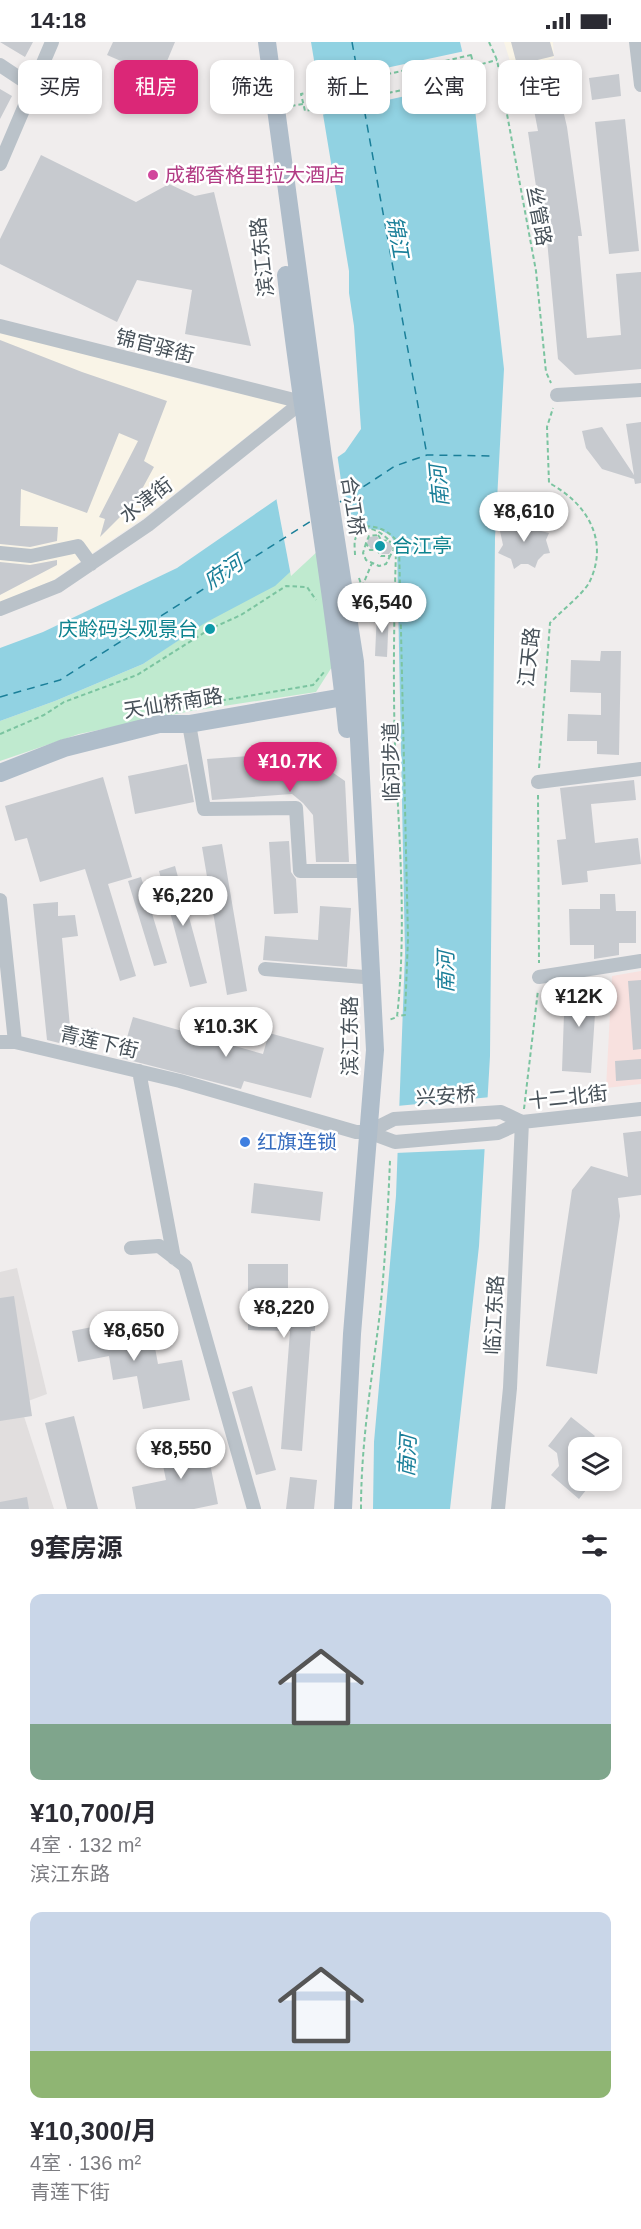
<!DOCTYPE html>
<html lang="zh">
<head>
<meta charset="utf-8">
<style>
  body { margin:0; font-family:Arial,"Noto Sans SC",sans-serif; background:#f7f7f7; color:#2b2b33; height:100vh; display:flex; flex-direction:column; font-size:22px; white-space:nowrap }
  * { box-sizing:border-box; margin:0 }
  p { font-size:20px; color:#7c7c81 }
  .icon { flex:none; width:33px; height:33px; fill:none; stroke:currentColor; stroke-width:2; stroke-linecap:round; stroke-linejoin:round }
  .map { position:relative; height:1467px; overflow:hidden }
  .details { display:flex; flex-direction:column; background:#fff; flex:1 }
  .details>* { flex:none }
  .guide { position:absolute; left:18px; top:18px; width:606px; height:54px; display:flex; gap:12px }
  .tools { position:absolute; left:568px; top:1395px; display:grid; gap:12px }
  .tools a { display:grid; place-items:center; width:54px; height:54px; border-radius:12px; background:#fff; box-shadow:0 3px 9px #0003; font-size:30px }
  .price { position:absolute; translate:-50% -51px; padding:0 14px; border-radius:21px; background:#fff; color:#222; font-size:20px; line-height:39px; filter:drop-shadow(0 2px 3px #0008) }
  .price::after { content:''; position:absolute; left:50%; top:36px; width:18px; height:14px; margin-left:-9px; background:inherit; clip-path:polygon(0 0,100% 0,50% 100%) }
  .price.active { background:#db2777; color:#fff }
  ul { padding:0; list-style:none }
  li { display:grid; align-content:center; gap:12px; height:318px; padding:0 30px }
  li span { display:grid; place-items:center; height:186px; border-radius:12px; color:#555 }
  li>.icon { margin-inline-start:auto }
  span .icon { width:108px; height:108px; fill:#fffc; stroke-width:1 }
  li b { font-size:26px }
  h2 { display:flex; justify-content:space-between; align-items:center; height:72px; padding:0 30px; font-size:26px }
  .tag { padding:0 21px; border-radius:12px; background:#fff; box-shadow:0 3px 9px #0003; font-size:21px; line-height:54px }
  .tag.active { background:#db2777; color:#fff }
  .status { display:flex; justify-content:space-between; align-items:center; height:42px; padding:0 30px; background:#fff; direction:ltr }
  .status svg { height:16px; fill:currentColor }
  .map>svg:first-child { display:block }
</style>
</head>
<body>
<div class="status"><b>14:18</b><svg viewBox="0 0 49 12"><path d="M0 12V9h3v3zM5 12V6h3v6zM10 12V3h3v9zM15 12V0h3v12zM26 1h20v11H26zM47 4h2v5h-2z"/></svg></div>
<div class="map">
<svg width="641" height="1467" viewBox="0 0 641 1467">
  <rect width="100%" height="100%" fill="#f0eded"/>
  <path fill="#f9f4e7" d="M504,0H553L554,16L513,29Z
    M0,290L218,347L289,361L145,475L52,539L0,560Z"/>
  <path fill="#e1dede" d="M17,1226L47,1352L20,1362L54,1467H0V1230Z"/>
  <path fill="#f8e1df" d="M641,929V1042L606,1046L612,934Z"/>
  <path fill="#bfeacf" d="M317,505L337,617L316,650L191,669L79,692L0,719V679L55,659L143,622Z"/>
  <path fill="#91d2e2" d="M311,0H460L474,58L504,327L495,496L490,1014L479,1204L450,1467H373L374,1400L396,1154L405,911L397,505L391,494L381,488L364,486L352,489L317,505L275,544L205,581L143,622L55,659L0,679V606L43,590L177,526L345,410L361,387L354,284L349,251V229Z"/>
  <path fill="#f0eded" d="M465,9L472,39L321,73L316,41Z
    M337,411L349,493L319,508L291,534L276,455Z
    M491,1055L488,1107L395,1111L397,1064Z"/>
  <g fill="none" stroke-linecap="round" stroke-linejoin="round">
    <path stroke="#1a7f99" stroke-width="1.5" stroke-dasharray="8 6" stroke-linecap="butt" d="M352,0L427,413
      M340,460L395,424L427,413L493,414
      M0,655L60,638L311,479"/>
  </g>
  <path fill="#c7cacf" d="M0,0H33L25,15Z
    M113,0H175L160,36L107,13Z
    M511,0H550L554,14L517,23Z
    M619,32L621,54L592,58L589,36Z
    M557,42L567,85L582,194H578L587,296L621,293L616,232L641,230V327L575,333L558,317L547,198L544,199L528,90L538,89L530,47Z
    M0,47L12,54L0,77Z
    M625,77L639,209L609,212L595,80Z
    M41,113L136,160L169,142L195,154L214,150L251,304L185,292L192,248L137,238L117,280L0,222V197Z
    M0,298L82,330L167,359L144,419L154,425L135,460L100,495L105,477L99,475L138,399L119,391L87,471L21,447L20,484L58,485L57,499L30,505L0,502Z
    M641,380V441L635,442L634,437L602,427L586,406L582,389L602,385L634,433L626,382Z
    M519,475L526,482L534,477L536,484L541,489L549,491L546,498L550,511L544,512L538,518L535,526L528,522H521L514,527L511,517L498,511L503,503L500,489L514,482Z
    M377,494L381,500H389L393,506L389,512H382L378,506L371,507L367,501L369,495Z
    M57,518V523L0,553V520L30,523Z
    M377,569H389L387,615L375,614Z
    M601,609H621L619,713L597,712V699H567L568,672L601,673V651L570,650L571,618L600,619Z
    M303,710L345,739L349,820H316L313,773L303,761L292,752L212,758L207,717Z
    M187,722L194,760L135,772L128,734Z
    M103,735L132,835L108,842L136,934L120,939L85,827L40,840L27,796L15,799L5,764Z
    M634,738L636,758L591,762L595,801L638,796L641,822L587,829L588,840L562,843L557,798L566,797L560,746Z
    M289,799L291,830L296,837L298,871L274,872L269,800Z
    M222,802L247,949L227,953L202,805Z
    M175,824L207,941L190,945L159,829Z
    M141,835L167,921L154,924L128,839Z
    M600,852H615L616,869H636V901H619V913L594,917V903H570L569,867H600Z
    M58,860V874L75,873L78,894L62,896L70,985L96,986V1010L47,998L33,862Z
    M320,864L351,866L347,925L263,918L265,894L318,898Z
    M641,938V1007L633,1008L628,939Z
    M565,943H597L591,1031L562,1029Z
    M133,975L263,1012L269,991L324,1006L311,1056L244,1039L241,1047L121,1016Z
    M641,1017V1037L616,1039L615,1019Z
    M641,1089V1153L618,1156L620,1174L597,1332L546,1324L572,1148L591,1124L628,1135L623,1091Z
    M254,1141L323,1150L320,1179L251,1171Z
    M248,1222H288V1257L315,1258V1289H311L302,1409L281,1407L290,1289L248,1288Z
    M14,1254L32,1374L0,1379V1256Z
    M122,1279L124,1289L151,1284L158,1322L182,1318L190,1358L143,1367L137,1334L113,1338L109,1314L78,1320L72,1289Z
    M252,1344L276,1428L256,1433L232,1350Z
    M74,1374L98,1467H67L45,1381Z
    M571,1375L595,1394L588,1402L589,1406H579V1438H594L579,1457L551,1433L559,1424L557,1411L548,1404Z
    M205,1396L218,1462L194,1467H136L132,1445L166,1438L159,1404Z
    M290,1435L317,1438L314,1467H286Z
    M27,1455L29,1467H0V1460Z"/>
  <g fill="none" stroke-linecap="round" stroke-linejoin="round">
    <path stroke="#7bc4a0" stroke-width="2" stroke-dasharray="4.5 3" stroke-linecap="butt" d="M489,0L497,18L536,229L546,330L551,341
      M471,13L476,32L305,69L301,52Z
      M474,24L497,18
      M291,64L303,62
      M363,489V484C379,484 390,489 399,502L408,896L405,973L398,974
      M378,493L382,499L389,498L394,507L390,514H381L377,508H370L366,501L369,494Z
      M366,501L363,511L366,518L379,524L386,522L390,514
      M355,513C355,509 354,502 355,498C361,474 390,493 396,509C394,575 393,640 395,705C399,795 407,885 397,975L389,978
      M359,536L362,545
      M362,545L372,521
      M177,666L313,643L325,629
      M0,692L44,673L64,660L137,633L210,587L241,573L286,544L307,545L316,558
      M539,726L550,581C560,570 582,553 589,541C610,499 587,461 549,441L547,385L553,366
      M538,753L539,921
      M524,1067L538,948
      M361,1467C361,1400 372,1336 380,1270C385,1220 388,1169 390,1118"/>
    <path stroke="#bac2c9" stroke-width="14" d="M636,0L641,43
      M0,23L33,45
      M0,122L52,0
      M0,284L302,360
      M557,353L641,348
      M0,511L31,514L78,504L91,522
      M0,567L58,544L148,483L302,360
      M189,682L204,767L296,766L300,829H361
      M538,740L641,727
      M0,858L15,1000
      M265,927L364,935
      M539,935L641,919
      M0,1000H15L180,1039L356,1090H368L394,1077L501,1070L522,1080L641,1067
      M139,1029L174,1216
      M368,1090L395,1100L498,1091L522,1080
      M131,1206L159,1204L185,1224L254,1467
      M498,1467L510,1346L522,1080"/>
    <path stroke="#afbdca" stroke-width="18" d="M267,0L323,415L355,620L375,1008L352,1292L343,1467
      M286,233C303,385 332,535 347,687
      M0,731L64,706L159,682H189L355,653"/>
  </g>
  <circle fill="#d1479c" stroke="#fff" stroke-width="2" cx="153" cy="133" r="6"/>
  <g fill="#0f9aa8" stroke="#fff" stroke-width="2">
    <circle cx="380" cy="504" r="6"/>
    <circle cx="210" cy="587" r="6"/>
  </g>
  <circle fill="#3f7fe0" stroke="#fff" stroke-width="2" cx="245" cy="1100" r="6"/>
  <g text-anchor="middle" dominant-baseline="central" stroke-width="5" stroke-linejoin="round" paint-order="stroke">
    <g font-size="20" fill="#b23c85" stroke="#fff" text-anchor="start">
      <text x="165" y="133">成都香格里拉大酒店</text>
    </g>
    <g font-size="20" fill="#475159" stroke="#fff">
      <text transform="translate(539 174) rotate(79)">丝管路</text>
      <text transform="translate(262 215) rotate(-96)">滨江东路</text>
      <text transform="translate(155 304) rotate(14)">锦官驿街</text>
      <text transform="translate(146 458) rotate(-37)">水津街</text>
      <text transform="translate(353 464) rotate(81)">合江桥</text>
      <text transform="translate(529 615) rotate(-84)">江天路</text>
      <text transform="translate(173 661) rotate(-9)">天仙桥南路</text>
      <text transform="translate(391 720) rotate(-91)">临河步道</text>
      <text transform="translate(350 994) rotate(-90)">滨江东路</text>
      <text transform="translate(99 1000) rotate(13)">青莲下街</text>
      <text transform="translate(446 1054) rotate(-4)">兴安桥</text>
      <text transform="translate(568 1055) rotate(-6)">十二北街</text>
      <text transform="translate(494 1273) rotate(-87)">临江东路</text>
    </g>
    <g font-size="20" fill="#0d838f" stroke="#fff" text-anchor="start">
      <text x="392" y="504">合江亭</text>
      <text x="198" y="587" text-anchor="end">庆龄码头观景台</text>
    </g>
    <g font-size="20" fill="#366cbe" stroke="#fff" text-anchor="start">
      <text x="257" y="1100">红旗连锁</text>
    </g>
    <g font-size="21" font-style="italic" fill="#1a7f99" stroke="#fff">
      <text transform="translate(398 195) rotate(80)">锦江</text>
      <text transform="translate(439 444) rotate(-95)">南河</text>
      <text transform="translate(223 530) rotate(-34)">府河</text>
      <text transform="translate(445 930) rotate(-90)">南河</text>
      <text transform="translate(407 1414) rotate(-87)">南河</text>
    </g>
  </g>
</svg>
<div class="tools">
<a><svg class="icon" aria-label="layers" viewBox="0 0 24 24"><path d="M12 4l9 5-9 5-9-5zM3 14l9 5 9-5"/></svg></a>
</div>
<b class="price" style="left:524px;top:501px">¥8,610</b>
<b class="price" style="left:382px;top:592px">¥6,540</b>
<b class="price active" style="left:290px;top:751px">¥10.7K</b>
<b class="price" style="left:183px;top:885px">¥6,220</b>
<b class="price" style="left:579px;top:986px">¥12K</b>
<b class="price" style="left:226px;top:1016px">¥10.3K</b>
<b class="price" style="left:284px;top:1297px">¥8,220</b>
<b class="price" style="left:134px;top:1320px">¥8,650</b>
<b class="price" style="left:181px;top:1438px">¥8,550</b>
<div class="guide">
<a class="tag">买房</a>
<a class="tag active">租房</a>
<a class="tag">筛选</a>
<a class="tag">新上</a>
<a class="tag">公寓</a>
<a class="tag">住宅</a>
</div>
</div>
<section class="details">
<h2>9套房源<svg class="icon" aria-label="filters" viewBox="0 0 24 24"><path d="M4 7h16M4 17h16"/><circle cx="9" cy="7" r="2"/><circle cx="15" cy="17" r="2"/></svg></h2>
<ul>
<li><span style="background:linear-gradient(#c9d6e8 70%,#7fa58c 0)"><svg class="icon" aria-label="home" viewBox="0 0 24 24"><path d="M3 11l9-7 9 7M6 9v11h12V9"/></svg></span><div><b>¥10,700/月</b><p>4室 · 132 m²</p><p>滨江东路</p></div></li>
<li><span style="background:linear-gradient(#c9d6e8 75%,#8fb573 0)"><svg class="icon" aria-label="home" viewBox="0 0 24 24"><path d="M3 11l9-7 9 7M6 9v11h12V9"/></svg></span><div><b>¥10,300/月</b><p>4室 · 136 m²</p><p>青莲下街</p></div></li>
</ul>
</section>
</body>
</html>
